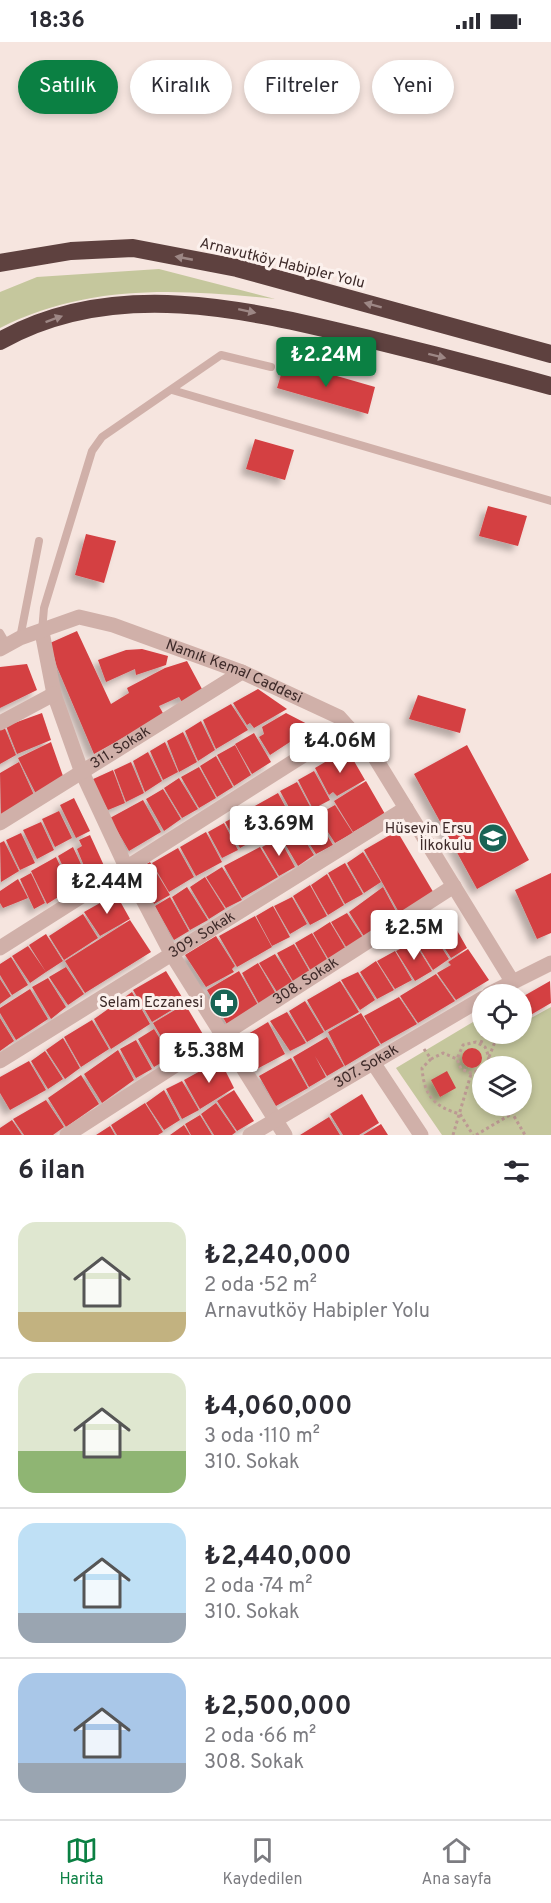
<!DOCTYPE html>
<html lang="tr">
<head>
<meta charset="utf-8">
<style>
  body { margin:0; font-family:Overpass,sans-serif; background:#f7f7f7; color:#2b2b33; height:100vh; display:flex; flex-direction:column; font-size:22px; white-space:nowrap }
  * { box-sizing:border-box; margin:0 }
  p { font-size:20px; color:#7c7c81 }
  .icon { flex:none; width:33px; height:33px; fill:none; stroke:currentColor; stroke-width:2; stroke-linecap:round; stroke-linejoin:round }
  .map { position:relative; height:1093px; overflow:hidden }
  .sheet { display:flex; flex-direction:column; background:#fff; flex:1 }
  .sheet>* { flex:none }
  .hud { position:absolute; left:18px; top:18px; width:516px; height:54px; display:flex; gap:12px }
  .tools { position:absolute; left:472px; top:942px; display:grid; gap:12px }
  .tools a { display:grid; place-items:center; width:60px; height:60px; border-radius:50%; background:#fff; box-shadow:0 3px 9px #0003; font-size:30px }
  .price { position:absolute; translate:-50% -51px; padding:0 14px; border-radius:6px; background:#fff; color:#222; font-size:20px; line-height:39px; filter:drop-shadow(0 2px 3px #0008) }
  .price::after { content:''; position:absolute; left:50%; top:36px; width:18px; height:14px; margin-left:-9px; background:inherit; clip-path:polygon(0 0,100% 0,50% 100%) }
  .price.selected { background:#0b8043; color:#fff }
  ul { padding:0; list-style:none }
  li { display:flex; align-items:center; gap:18px; height:150px; padding:0 18px }
  li+li { border-top:2px solid #e1e1e2 }
  li span { display:grid; place-items:center; flex:none; width:168px; height:120px; border-radius:18px; color:#555 }
  li>.icon { margin-inline-start:auto }
  span .icon { width:72px; height:72px; fill:#fffc; stroke-width:1 }
  li b { font-size:26px }
  h2 { display:flex; justify-content:space-between; align-items:center; height:72px; padding:0 18px; font-size:26px }
  .chip { padding:0 21px; border-radius:27px; background:#fff; box-shadow:0 3px 9px #0003; font-size:21px; line-height:54px }
  .chip.selected { background:#0b8043; color:#fff }
  .status { display:flex; justify-content:space-between; align-items:center; height:42px; padding:0 30px; background:#fff; direction:ltr }
  .status svg { height:16px; fill:currentColor }
  .menu { display:flex; justify-content:space-around; align-items:center; height:84px; border-top:2px solid #e1e1e2; background:#fff; font-size:16px; color:#7c7c81 }
  .menu a { display:grid; justify-items:center; gap:3px }
  .menu .selected { color:#0b8043 }
  .map>svg:first-child { display:block }
</style>
</head>
<body>
<div class="status"><b>18:36</b><svg viewBox="0 0 49 12"><path d="M0 12V9h3v3zM5 12V6h3v6zM10 12V3h3v9zM15 12V0h3v12zM26 1h20v11H26zM47 4h2v5h-2z"/></svg></div>
<div class="map">
<svg width="551" height="1093" viewBox="0 0 551 1093">
  <defs>
    <filter id="shadow"><feDropShadow dx="-5.5" dy="5.5" stdDeviation="3" flood-color="#0004"/></filter>
  </defs>
  <rect width="100%" height="100%" fill="#f6e5df"/>
  <path fill="#c5c79d" fill-rule="evenodd" d="M159,227L275,257C181,247 88,241 0,286V250L37,235Z
    M551,965V1093H442L396,1026L483,974V992H522V981ZM483,1024H522V1064H483Z"/>
  <path fill="#d43f43" filter="url(#shadow)" d="M285,319L375,345L368,372L277,346Z
    M255,397L294,408L285,438L246,427Z
    M488,464L527,474L518,504L479,494Z
    M86,492L116,499L104,541L75,533Z
    M77,589L111,662L129,651L127,646L165,626L187,619L202,647L182,660L179,655L159,664L164,673L94,712L57,625L50,601Z
    M142,607L168,614L166,623L136,633L135,627L106,640L98,618L126,608Z
    M27,622L37,648L0,666V625Z
    M258,647L287,667L254,686L250,681L247,683L233,661Z
    M418,653L466,667L460,691L409,677Z
    M231,662L248,688L216,707L203,678Z
    M42,671L51,698L17,712L6,684Z
    M286,671L313,685L270,713L259,695L264,692L262,685Z
    M201,679L215,708L198,719L185,689Z
    M4,684L16,713L0,722V687Z
    M183,690L197,720L179,730L167,699Z
    M254,691L271,720L252,732L235,702Z
    M51,700L63,734L36,752L18,716Z
    M165,700L178,730L163,738L150,709Z
    M235,703L251,733L234,744L217,713Z
    M467,703L529,818L477,847L414,732Z
    M347,707L365,738L337,754L333,750L329,753L315,726Z
    M148,710L162,739L145,750L133,719Z
    M216,714L233,745L217,755L200,724Z
    M19,720L34,753L1,773L0,731Z
    M131,720L144,751L126,760L114,728Z
    M199,725L216,756L199,766L181,735Z
    M113,728L125,761L108,768L91,738Z
    M314,729L330,758L313,767L298,738Z
    M179,736L198,767L182,776L164,746Z
    M366,739L385,772L353,790L334,759Z
    M297,740L312,768L296,778L280,749Z
    M163,747L181,777L164,789L146,757Z
    M278,751L292,777L257,796L244,770Z
    M74,756L90,789L76,796L60,763Z
    M143,758L161,790L129,809L110,776Z
    M335,763L353,791L335,801L317,773Z
    M59,769L72,796L55,805L42,777Z
    M242,771L256,797L240,806L225,780Z
    M316,775L333,803L316,812L298,784Z
    M41,780L54,808L37,817L23,788Z
    M224,781L238,808L222,816L208,790Z
    M297,786L314,813L298,824L281,795Z
    M397,789L435,853L401,874L364,808Z
    M206,790L222,820L196,834L180,805Z
    M21,791L35,821L20,828L6,798Z
    M90,793L106,828L89,836L77,807L82,804L79,798Z
    M279,796L295,825L279,834L262,805Z
    M4,799L19,829L1,840L0,801Z
    M73,805L87,835L73,846L58,814Z
    M260,805L278,835L242,856L224,824Z
    M178,806L194,835L169,850L152,821Z
    M363,810L381,840L364,851L347,821Z
    M56,815L71,847L47,862L31,829Z
    M150,820L170,853L154,862L136,828Z
    M345,821L363,852L345,862L328,831Z
    M222,825L242,858L226,866L206,835Z
    M31,831L45,861L34,867L20,837Z
    M551,831V891L537,897L515,848Z
    M327,832L344,863L328,873L311,843Z
    M205,835L225,867L209,877L190,845Z
    M18,837L28,856L3,866L0,861V849Z
    M310,843L327,874L310,883L293,854Z
    M187,845L208,878L190,888L172,855Z
    M383,845L399,875L365,896L349,870Z
    M116,852L130,877L100,894L84,870Z
    M170,855L189,889L174,898L155,864Z
    M292,855L307,882L290,892L274,864Z
    M273,864L290,895L272,904L256,874Z
    M347,871L364,897L348,908L331,880Z
    M83,872L98,896L64,918L49,894Z
    M255,874L272,905L237,925L219,894Z
    M450,876L467,906L451,916L432,887Z
    M130,878L151,910L85,951L65,919Z
    M330,880L347,909L329,918L313,891Z
    M431,889L449,917L433,928L415,899Z
    M312,891L328,919L311,929L295,901Z
    M46,892L63,919L46,930L29,903Z
    M216,894L235,924L232,927L234,930L206,945L185,913Z
    M414,900L432,929L415,939L396,909Z
    M294,902L310,930L294,941L277,911Z
    M28,904L46,930L30,941L12,914Z
    M468,907L489,938L456,958L437,931L451,923L448,920Z
    M395,909L412,938L395,947L377,919Z
    M275,912L293,941L277,950L259,921Z
    M11,915L28,943L12,953L0,933V922Z
    M376,919L394,948L377,957L360,930Z
    M258,921L276,952L259,962L242,931Z
    M66,925L84,952L68,963L49,935Z
    M166,929L185,960L152,980L133,948Z
    M239,929L258,963L228,984L207,948Z
    M358,930L375,958L360,968L341,938Z
    M436,932L455,959L418,981L400,954Z
    M48,936L66,965L51,977L32,945Z
    M0,937L11,954L0,962Z
    M340,939L359,970L325,989L307,958Z
    M550,939L551,961L522,978V955Z
    M30,947L48,977L16,998L0,971V966Z
    M132,950L150,982L111,1007L94,977Z
    M399,955L417,982L381,1002L364,974Z
    M305,959L324,990L307,1000L289,969Z
    M185,962L204,994L172,1013L153,981Z
    M287,970L306,1001L290,1009L270,979Z
    M361,971L380,1003L345,1024L328,990Z
    M0,976L14,999L0,1009Z
    M92,978L109,1007L81,1025L64,995Z
    M268,980L285,1012L255,1028L238,998Z
    M154,987L171,1015L154,1025L138,997Z
    M327,995L344,1024L327,1034L315,1014L326,1035L309,1045L293,1015Z
    M63,996L80,1026L65,1037L46,1008Z
    M136,998L152,1027L136,1036L120,1007Z
    M462 1016a10 10 0 1 1 20 0a10 10 0 1 1-20 0Z
    M118,1008L134,1038L102,1061L84,1032Z
    M45,1009L63,1037L48,1047L31,1019Z
    M291,1016L308,1046L276,1064L259,1034Z
    M220,1018L234,1046L200,1067L184,1038Z
    M29,1019L46,1048L10,1068L0,1051V1035Z
    M447,1029L456,1046L440,1055L431,1038Z
    M81,1033L99,1062L66,1085L48,1056Z
    M182,1039L199,1068L182,1077L166,1047Z
    M164,1048L180,1078L164,1088L146,1061Z
    M234,1048L254,1079L237,1089L217,1059Z
    M362,1052L379,1081L359,1093H343L330,1072Z
    M46,1058L64,1085L53,1093H24L13,1077Z
    M145,1061L163,1090L158,1093H117L111,1083Z
    M216,1061L236,1090L232,1093H214L201,1072Z
    M200,1073L212,1093H191L185,1082Z
    M329,1075L340,1093H300Z
    M12,1078L22,1093H0V1086Z
    M381,1082L388,1093H363Z
    M184,1083L190,1093H170Z
    M110,1084L115,1093H96Z"/>
  <g fill="none" stroke-linecap="round" stroke-linejoin="round">
    <path stroke="#bc9993" stroke-width="3" stroke-dasharray="3 3" stroke-linecap="butt" d="M481,1001L484,992
      M424,1007L431,1017L443,1011L457,1017
      M489,1015L498,992
      M431,1017L422,1026C424,1053 434,1065 460,1072L473,1093
      M483,1027L471,1031L461,1027L457,1017L463,1003L476,1000L485,1005L489,1015L486,1024
      M508,1064L525,1093
      M453,1093L471,1032
      M476,1093L513,1071"/>
    <path stroke="#d0b0a9" stroke-width="8" d="M172,348L551,459
      M42,589L44,566L92,409L102,395L221,313L271,325
      M0,591L7,603
      M20,596L39,499"/>
    <g stroke="#d0b0a9" stroke-width="15">
      <path d="M42,590L54,652L81,728L127,827L171,911L285,1093"/>
      <path id="s1" d="M0,607L20,596L79,575L113,583L242,630L339,675L374,714L512,939"/>
      <path d="M0,681L54,652"/>
      <path id="s2" d="M0,781L242,630"/>
      <path d="M0,906L348,685"/>
      <path d="M489,952L551,921"/>
      <path id="s3" d="M0,1019L406,766"/>
      <path d="M374,1022L421,1093"/>
      <path id="s4" d="M67,1093L454,844"/>
      <path id="s5" d="M250,1093L483,956"/>
    </g>
    <path stroke="#5e413f" stroke-width="18" d="M0,221L71,209L133,206L237,226L551,312
      M0,299C114,235 246,267 365,296C427,311 489,327 551,344"/>
  </g>
  <defs><path id="oneway-solid" d="M-6-.8H1V-3.2L6.5 0L1 3.2V.8H-6Z" transform="scale(1.5)"/></defs>
  <g fill="#9d8785">
    <use href="#oneway-solid" transform="translate(184 216) rotate(-169)"/>
    <use href="#oneway-solid" transform="translate(373 263) rotate(-165)"/>
    <use href="#oneway-solid" transform="translate(247 269) rotate(12)"/>
    <use href="#oneway-solid" transform="translate(54 277) rotate(-20)"/>
    <use href="#oneway-solid" transform="translate(437 314) rotate(14)"/>
  </g>
  <defs>
    <g id="school-disc" transform="scale(1.5)"><circle r="9.5" fill="#196455" stroke="#fcf1ed"/><path d="M0-5L7-2L0 1L-7-2ZM-4 1L0 2.5L4 1V4Q0 6-4 4Z" fill="#fff"/></g>
    <g id="pharmacy-disc" transform="scale(1.5)"><circle r="9.5" fill="#196455" stroke="#fcf1ed"/><path d="M-2-6h4v4h4v4h-4v4h-4v-4h-4v-4h4Z" fill="#fff"/></g>
  </defs>
  <g fill-rule="evenodd">
    <use href="#school-disc" x="493" y="796"/>
    <use href="#pharmacy-disc" x="224" y="961"/>
  </g>
  <g text-anchor="middle" dominant-baseline="central" stroke-width="6" stroke-linejoin="round" paint-order="stroke">
    <g font-size="15" fill="#3d2a29" stroke="#fcf1ed">
      <text transform="translate(282 222) rotate(14)">Arnavutköy Habipler Yolu</text>
      <text stroke="none"><textPath href="#s1" startOffset="250">Namık Kemal Caddesi</textPath></text>
      <text stroke="none"><textPath href="#s2" startOffset="142">311. Sokak</textPath></text>
      <text stroke="none"><textPath href="#s3" startOffset="238">309. Sokak</textPath></text>
      <text stroke="none"><textPath href="#s4" startOffset="284">308. Sokak</textPath></text>
      <text stroke="none"><textPath href="#s5" startOffset="135">307. Sokak</textPath></text>
    </g>
    <g font-size="15" fill="#3d2a29" stroke="#fcf1ed" text-anchor="end">
      <text x="472" y="787">Hüseyin Ersu<tspan x="472" dy="17">İlkokulu</tspan></text>
      <text x="203" y="961">Selam Eczanesi</text>
    </g>
  </g>
</svg>
<div class="tools">
<a><svg class="icon" aria-label="locate" viewBox="0 0 24 24"><circle cx="12" cy="12" r="6"/><path d="M12 2v4M12 18v4M2 12h4M18 12h4"/></svg></a>
<a><svg class="icon" aria-label="layers" viewBox="0 0 24 24"><path d="M12 4l9 5-9 5-9-5zM3 14l9 5 9-5"/></svg></a>
</div>
<b class="price selected" style="left:326px;top:346px">₺2.24M</b>
<b class="price" style="left:340px;top:732px">₺4.06M</b>
<b class="price" style="left:279px;top:815px">₺3.69M</b>
<b class="price" style="left:107px;top:873px">₺2.44M</b>
<b class="price" style="left:414px;top:919px">₺2.5M</b>
<b class="price" style="left:209px;top:1042px">₺5.38M</b>
<div class="hud">
<a class="chip selected">Satılık</a>
<a class="chip">Kiralık</a>
<a class="chip">Filtreler</a>
<a class="chip">Yeni</a>
</div>
</div>
<section class="sheet">
<h2>6 ilan<svg class="icon" aria-label="filters" viewBox="0 0 24 24"><path d="M4 7h16M4 17h16"/><circle cx="9" cy="7" r="2"/><circle cx="15" cy="17" r="2"/></svg></h2>
<ul>
<li><span style="background:linear-gradient(#dfe7d0 75%,#c2b280 0)"><svg class="icon" aria-label="home" viewBox="0 0 24 24"><path d="M3 11l9-7 9 7M6 9v11h12V9"/></svg></span><div><b>₺2,240,000</b><p>2 oda · 52 m²</p><p>Arnavutköy Habipler Yolu</p></div></li>
<li><span style="background:linear-gradient(#dfe7d0 65%,#8fb573 0)"><svg class="icon" aria-label="home" viewBox="0 0 24 24"><path d="M3 11l9-7 9 7M6 9v11h12V9"/></svg></span><div><b>₺4,060,000</b><p>3 oda · 110 m²</p><p>310. Sokak</p></div></li>
<li><span style="background:linear-gradient(#bfe0f5 75%,#9aa5b1 0)"><svg class="icon" aria-label="home" viewBox="0 0 24 24"><path d="M3 11l9-7 9 7M6 9v11h12V9"/></svg></span><div><b>₺2,440,000</b><p>2 oda · 74 m²</p><p>310. Sokak</p></div></li>
<li><span style="background:linear-gradient(#a9c7e8 75%,#9aa5b1 0)"><svg class="icon" aria-label="home" viewBox="0 0 24 24"><path d="M3 11l9-7 9 7M6 9v11h12V9"/></svg></span><div><b>₺2,500,000</b><p>2 oda · 66 m²</p><p>308. Sokak</p></div></li>
</ul>
</section>
<nav class="menu">
<a class="selected"><svg class="icon" aria-label="map" viewBox="0 0 24 24"><path d="M3 6l6-2 6 2 6-2v14l-6 2-6-2-6 2zM9 4v14M15 6v14"/></svg>Harita</a>
<a><svg class="icon" aria-label="saved" viewBox="0 0 24 24"><path d="M7 4h10v16l-5-4-5 4z"/></svg>Kaydedilen</a>
<a><svg class="icon" aria-label="home" viewBox="0 0 24 24"><path d="M3 11l9-7 9 7M6 9v11h12V9"/></svg>Ana sayfa</a>
</nav>
</body>
</html>
